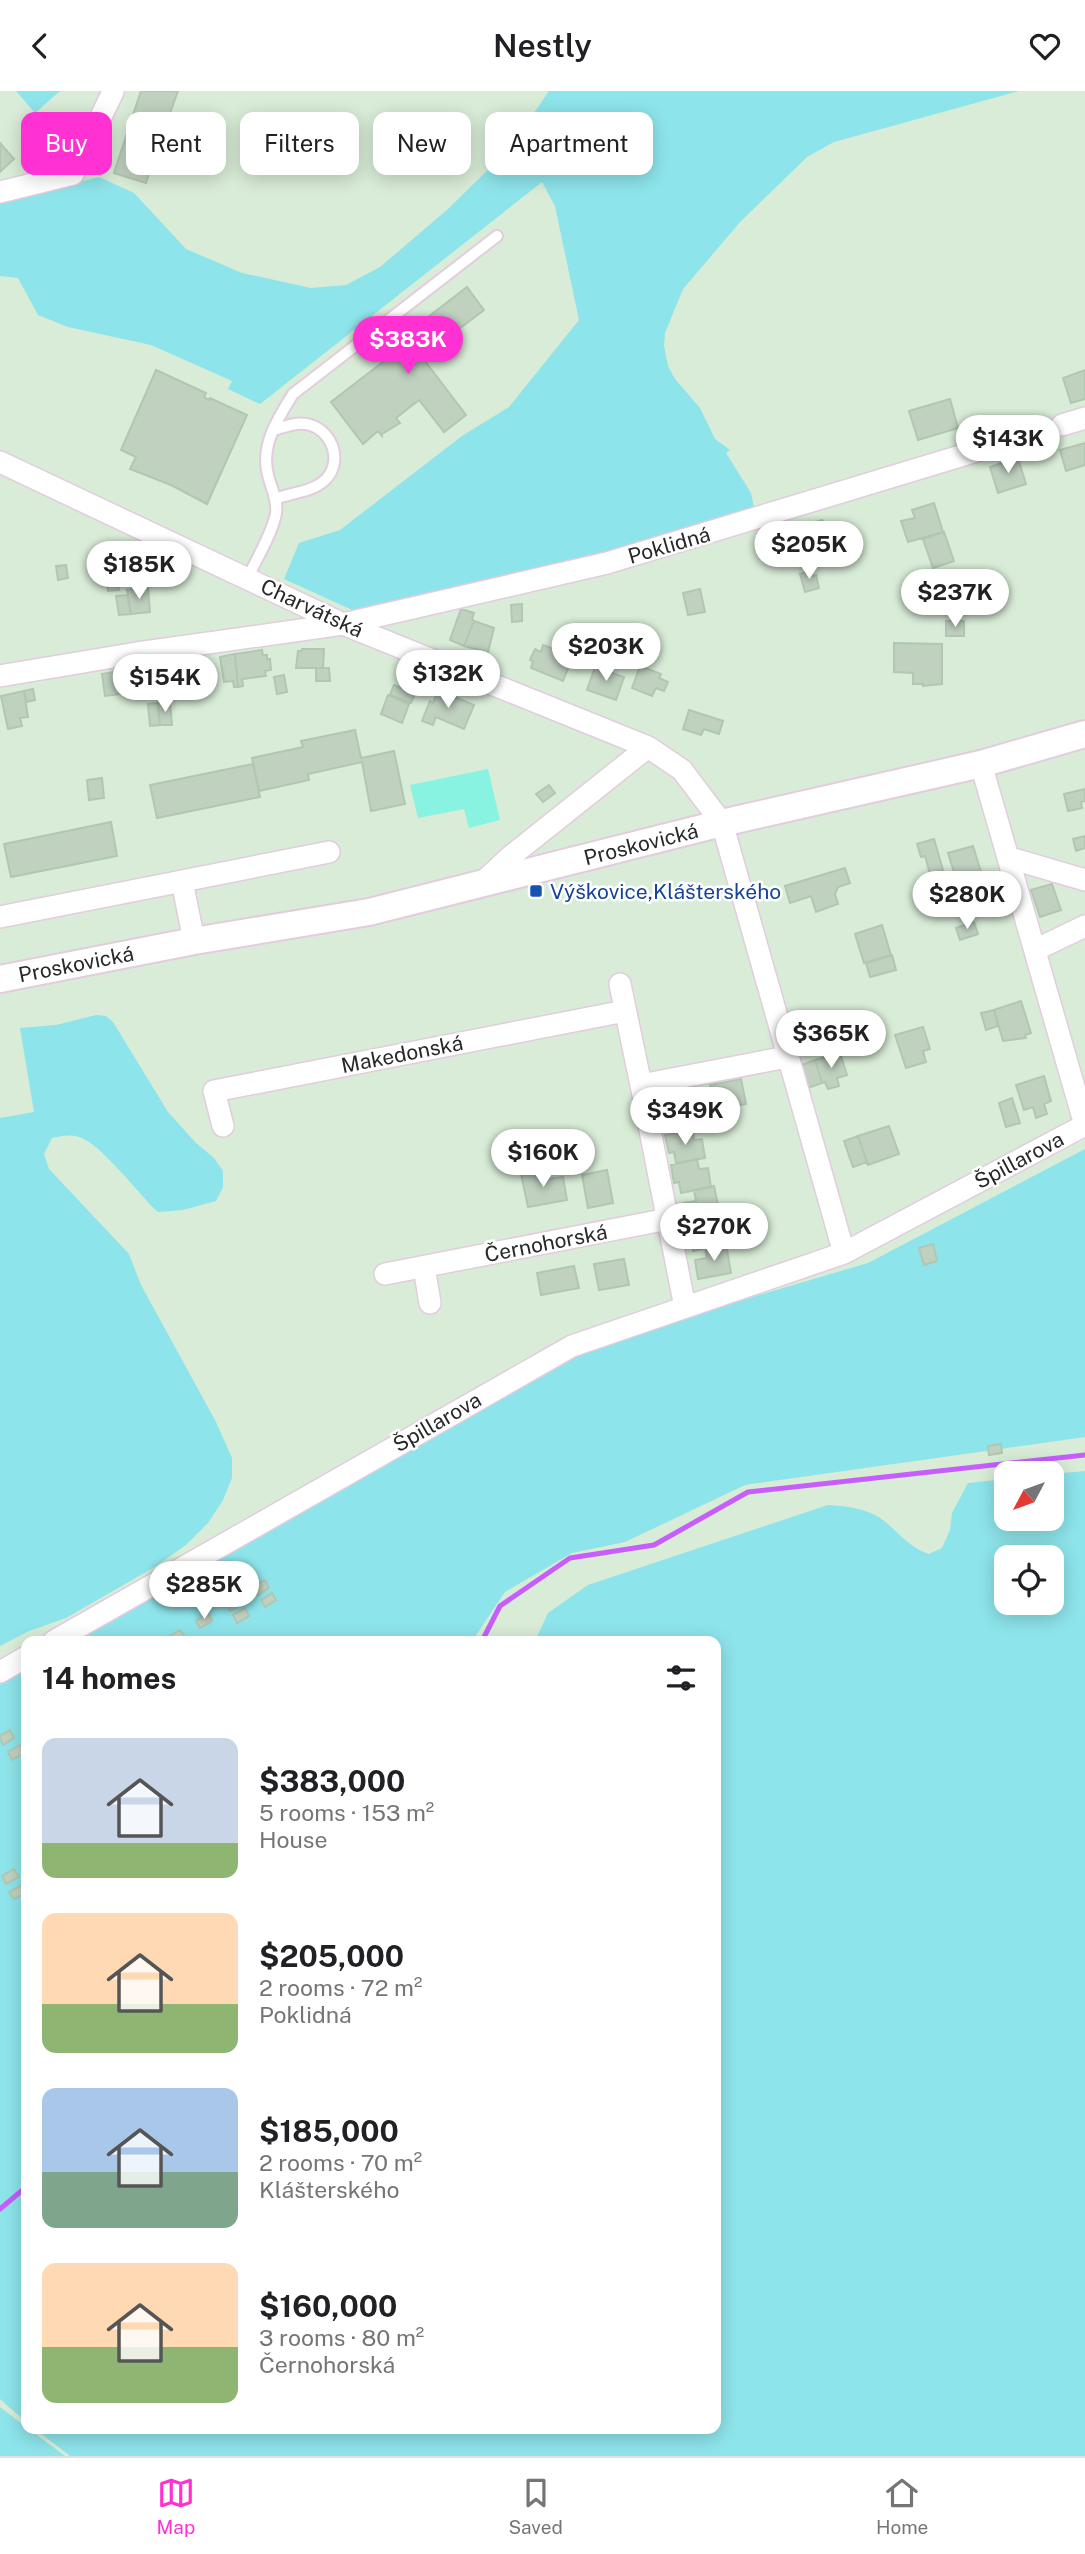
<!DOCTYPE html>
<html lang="en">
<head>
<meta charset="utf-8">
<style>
  body { margin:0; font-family:"Public Sans",sans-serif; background:#f6f6f6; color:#202124; height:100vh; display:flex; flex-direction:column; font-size:26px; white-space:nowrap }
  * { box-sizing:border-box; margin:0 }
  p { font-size:23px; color:#757577 }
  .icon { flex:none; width:38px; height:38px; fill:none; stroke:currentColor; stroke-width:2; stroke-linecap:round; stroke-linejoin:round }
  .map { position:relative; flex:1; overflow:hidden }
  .sheet { position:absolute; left:21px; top:1545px; width:700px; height:798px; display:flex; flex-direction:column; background:#fff; border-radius:14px; box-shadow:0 4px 18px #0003 }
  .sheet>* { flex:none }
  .banner { position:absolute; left:21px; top:21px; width:700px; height:63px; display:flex; gap:14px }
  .needle { width:46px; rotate:229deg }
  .controls { position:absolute; left:994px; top:1370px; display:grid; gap:14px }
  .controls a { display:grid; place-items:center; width:70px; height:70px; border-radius:14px; background:#fff; box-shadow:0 4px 18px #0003; font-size:35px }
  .price { position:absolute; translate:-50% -60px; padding:0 16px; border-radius:24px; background:#fff; color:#222; font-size:23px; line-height:46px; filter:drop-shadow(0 2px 4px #0008) }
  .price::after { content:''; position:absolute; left:50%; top:42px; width:21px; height:16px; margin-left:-10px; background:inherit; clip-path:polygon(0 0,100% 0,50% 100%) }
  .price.on { background:#ff31d3; color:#fff }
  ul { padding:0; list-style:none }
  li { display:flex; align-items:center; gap:21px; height:175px; padding:0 21px }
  li span { display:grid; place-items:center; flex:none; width:196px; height:140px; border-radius:14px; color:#555 }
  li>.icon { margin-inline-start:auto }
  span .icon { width:84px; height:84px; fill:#fffc; stroke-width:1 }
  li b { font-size:30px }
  h2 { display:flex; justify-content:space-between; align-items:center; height:84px; padding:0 21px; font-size:30px }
  .chip { padding:0 24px; border-radius:14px; background:#fff; box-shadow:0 4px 18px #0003; font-size:24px; line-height:63px }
  .chip.on { background:#ff31d3; color:#fff }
  header { display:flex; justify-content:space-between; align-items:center; height:91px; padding:0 21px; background:#fff; font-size:32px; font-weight:600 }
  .tab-bar { display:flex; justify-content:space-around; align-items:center; height:98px; border-top:2px solid #e0e0e0; background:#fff; font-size:19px; color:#757577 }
  .tab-bar a { display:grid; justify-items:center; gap:4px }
  .tab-bar .on { color:#ff31d3 }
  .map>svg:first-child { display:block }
</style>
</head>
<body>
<header><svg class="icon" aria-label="back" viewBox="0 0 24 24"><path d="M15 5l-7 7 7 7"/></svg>Nestly<svg class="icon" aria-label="heart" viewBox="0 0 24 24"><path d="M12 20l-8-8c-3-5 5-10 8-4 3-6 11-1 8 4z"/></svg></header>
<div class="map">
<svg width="1085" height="2365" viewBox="0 0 1085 2365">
  <rect width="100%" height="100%" fill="#d8ecd7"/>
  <path fill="#8de4ea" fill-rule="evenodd" d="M16,0H60L35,22Z
    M549,0H1019L834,51L807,66L741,130L683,198L665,242L664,255L668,275L675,288L700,317L715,348L730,359L726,362L751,402L756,427L359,522L284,488L299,452L340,439L462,345L509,316L579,229L555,115L542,91L260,313L228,298L232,290L151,254L68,236L38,224L18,187L0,185V112L99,86L134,102L186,158L242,182L311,197L346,194L380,176L447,119L510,57Z
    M96,924L106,925L113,931L168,1021L196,1052L214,1067L223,1080V1096L216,1110L183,1119L158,1121C139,1104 101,1052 79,1046C69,1043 62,1045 52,1047L44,1063L49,1078L129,1163L141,1194L216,1331L232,1367V1387L223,1409L208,1432L186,1454L153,1477L66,1527L29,1540L0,1555V1027L34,1021L20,937L56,934Z
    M1085,1058V1346L745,1394L625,1451L572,1462L505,1501L472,1550H71L586,1255L868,1172Z
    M1085,1380V2365H70L35,2338H716V1550H535L548,1522L588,1494L828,1414C846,1415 865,1417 880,1427C897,1439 909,1457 929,1463L942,1457L950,1439L952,1422L968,1392L1006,1388V1428H1052V1383ZM1006,1466H1052V1512H1006Z
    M26,1576V2331L0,2308V1592Z
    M0,2316L26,2336V2338H29L65,2365H0Z"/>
  <path fill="#87f3e0" d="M488,678L500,729L469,737L464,718L418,727L410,694Z"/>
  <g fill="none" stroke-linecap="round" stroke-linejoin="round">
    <path stroke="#c65dfc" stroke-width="5" d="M482,1550L500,1515L570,1467L654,1454L748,1401L1085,1364
      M0,2118L26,2096"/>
  </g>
  <path fill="#c0d1c0" stroke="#b1c7b2" stroke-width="2" d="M141,0H178L162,44L130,33Z
    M130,33L162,44L146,92L114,82Z
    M0,52L14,68L0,81Z
    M467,196L484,219L422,266L466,324L444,341L419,309L396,327L400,332L382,343V345L378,340L363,353L331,311L388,267L383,261Z
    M156,279L206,302L204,306L209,309L210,307L247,324L207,413L171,394L130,378L136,366L121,359Z
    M1085,279V308L1071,312L1063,287Z
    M950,308L958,337L918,349L909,320Z
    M1085,352V374L1066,380L1060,359Z
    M1018,367L1026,393L998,402L990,376Z
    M934,412L943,441L908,451L901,430L915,427L912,419Z
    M822,429L827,435L830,453L811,458L814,467L806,470L797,438Z
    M944,441L954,470L933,477L923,448Z
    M66,474L68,487L58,489L56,475Z
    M811,480L813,485L816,484L819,497L805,501L800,483Z
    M117,483L119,499L108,500L106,484Z
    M148,497L150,521L131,523L127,499Z
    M700,498L705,521L688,524L683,502Z
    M127,504L131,523L119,524L116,505Z
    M522,513V530L512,531L511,514Z
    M461,518L474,522L472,528L474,530L464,555L450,549Z
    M474,530L494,537L488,561L464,555Z
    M946,530H964V545H946Z
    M894,552L942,553V593L923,595V593H913V582L894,581Z
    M543,554L573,565L563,590L531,577L533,570L530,569L535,558L541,561Z
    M302,558H324L323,577H296L298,560H302Z
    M262,559L263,564H267V568H270L271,579L265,580L266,585L242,588L243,595L238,596L235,563Z
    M235,563L238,596H234L233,590L224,591L220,566Z
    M158,573H176L179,598L152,601L149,576Z
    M640,575L661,583L659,587L668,591L664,600L656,597L652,605L632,597Z
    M595,576L624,586L616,609L587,599Z
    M316,577H329L330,590H316Z
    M127,579L130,602L105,605L102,583Z
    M284,584L287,601L277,603L274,586Z
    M394,594L415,603L411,612L390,604Z
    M33,598L35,609L27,611L24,600Z
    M438,599L474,614L464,638L436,626L433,634L422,630L430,610L433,612Z
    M24,600L28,626L20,627L22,635L8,638L1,605Z
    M388,604L409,613L402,632L381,623Z
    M170,611L172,634H160L158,612Z
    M158,612L160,634L150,635L148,613Z
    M689,619L723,630L719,643L704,638L701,644L683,638Z
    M355,639L361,667L394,660L405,713L371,720L362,671L308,683L309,689L259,700L252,667L303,656L301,650Z
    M253,673L260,706L157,727L150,694Z
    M102,687L104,707L89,709L87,689Z
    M549,694L555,702L543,711L536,703Z
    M1085,698V710L1081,711L1082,717L1068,720L1064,703Z
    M111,731L117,765L11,786L4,753Z
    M1085,745V757L1076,760L1073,748Z
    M934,748L943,779L930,783L925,765L921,766L917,753Z
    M973,755L982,784L957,791L948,762Z
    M845,777L850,792L838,796L835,803L838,813L816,821L811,805L790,812L785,795Z
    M982,784L992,817L967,825L964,819L959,820L957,817L952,801L959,799L957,791Z
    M1052,793L1061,819L1040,826L1031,799Z
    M974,831L978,843L960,849L956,837Z
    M882,834L891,864L864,872L855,843Z
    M892,864L896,879L870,886L866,872Z
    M1021,910L1031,942L1025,944L1026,947L1003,950L994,919Z
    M994,919L998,935L986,939L981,922Z
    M923,936L930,958L923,960L926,971L906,977L895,944Z
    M840,962L847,984L837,987L839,995L828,998L825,991L822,992L815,969Z
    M815,969L822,992L808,997L801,974Z
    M1044,985L1051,1010L1044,1013L1047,1023L1036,1027L1033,1016L1024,1019L1016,994Z
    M741,988L746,1013L715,1019L710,994Z
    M1012,1007L1020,1032L1006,1036L999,1012Z
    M686,1009L688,1020L696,1018L700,1037L670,1043L668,1032L663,1033L659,1013Z
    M889,1035L899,1063L868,1074L858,1045Z
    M692,1039L694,1049L702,1048L705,1067L676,1072L674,1061L669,1062L665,1044Z
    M858,1045L867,1071L853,1076L844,1050Z
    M697,1068L699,1078L708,1077L711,1096L681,1102L679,1091L674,1092L671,1074Z
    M542,1079L544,1089L563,1086L567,1109L528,1116L521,1083Z
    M607,1079L613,1112L588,1117L582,1084Z
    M714,1095L720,1124L687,1131L683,1112L696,1110L694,1099Z
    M720,1124L726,1153L693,1160L689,1141L702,1138L700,1129Z
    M726,1153L731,1182L698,1188L695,1169L707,1167L705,1157Z
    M933,1153L937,1170L924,1174L919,1157Z
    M624,1168L629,1194L599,1199L594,1173Z
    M574,1175L579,1197L541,1204L537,1182Z
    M1001,1353L1002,1362L989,1364L988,1355Z
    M265,1489L269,1497L258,1504L253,1496Z
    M272,1502L276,1509L265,1516L261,1509Z
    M237,1505L242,1513L230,1520L226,1512Z
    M245,1517L249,1525L237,1532L233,1524Z
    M208,1522L212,1530L200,1537L196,1530Z
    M180,1539L185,1546L178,1550H171L168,1546Z
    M10,1639L14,1647L3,1654L0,1645Z
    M20,1654L25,1662L12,1669L8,1661Z
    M14,1778L19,1786L6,1793L2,1785Z
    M22,1794L26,1802L14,1808L9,1801Z"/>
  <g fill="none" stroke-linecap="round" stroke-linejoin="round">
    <g stroke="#e3ccde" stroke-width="14">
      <path id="service" d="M274,339C284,336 295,331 306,333C331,337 344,369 326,388C312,402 292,401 275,408
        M247,488C256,469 273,441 276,422C278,409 271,397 268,384C260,355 278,327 293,303L497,145"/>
    </g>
    <g stroke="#e3ccde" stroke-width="24">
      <path id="minor" d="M0,101L73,83L113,1
        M1062,334L1085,327
        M0,371L343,533L648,656L682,679L722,732L844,1162
        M0,585L137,562L343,533L607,472L990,356
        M1010,767L1085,789
        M182,790L194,850
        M482,792L511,765L648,656
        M0,826L329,761
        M1035,859L1085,835
        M620,893L641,994L787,966
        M641,994L685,1216
        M223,1035L214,1000L625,920
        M424,1176L430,1212
        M385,1183L668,1128
        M54,1550L572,1255L844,1162L1085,1034L981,673
        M0,1581L26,1566"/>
    </g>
    <g stroke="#e3ccde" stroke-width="30">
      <path id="tertiary" d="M0,888L194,850L369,821L722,732L981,673L1085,643"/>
    </g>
    <use href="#service" stroke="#fff" stroke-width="10"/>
    <use href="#minor" stroke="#fff" stroke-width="21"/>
    <use href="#tertiary" stroke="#fff" stroke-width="26"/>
  </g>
  <rect fill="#1a4fb4" stroke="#fff" stroke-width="2.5" x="529" y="793" width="14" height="14" rx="3.5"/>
  <g text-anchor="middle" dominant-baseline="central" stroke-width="5" stroke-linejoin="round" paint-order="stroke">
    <g font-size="21" fill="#282828" stroke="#fff">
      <text transform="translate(669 454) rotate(-16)">Poklidná</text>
      <text transform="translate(312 517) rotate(25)">Charvátská</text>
      <text transform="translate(641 753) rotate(-14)">Proskovická</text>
      <text transform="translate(76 873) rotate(-11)">Proskovická</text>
      <text transform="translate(402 963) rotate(-11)">Makedonská</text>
      <text transform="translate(1019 1069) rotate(-28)">Špillarova</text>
      <text transform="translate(546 1152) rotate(-11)">Černohorská</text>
      <text transform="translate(437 1331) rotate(-30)">Špillarova</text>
    </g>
    <g font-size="21" fill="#164399" stroke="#fff" text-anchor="start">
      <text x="550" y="800">Výškovice,Klášterského</text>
    </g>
  </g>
</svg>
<div class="controls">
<a><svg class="needle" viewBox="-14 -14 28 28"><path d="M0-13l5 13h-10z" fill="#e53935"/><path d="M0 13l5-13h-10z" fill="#757577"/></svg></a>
<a><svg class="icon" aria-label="locate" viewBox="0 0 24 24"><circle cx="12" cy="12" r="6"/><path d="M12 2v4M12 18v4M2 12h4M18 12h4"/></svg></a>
</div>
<b class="price on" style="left:408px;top:285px">$383K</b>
<b class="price" style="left:1008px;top:384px">$143K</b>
<b class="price" style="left:809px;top:490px">$205K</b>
<b class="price" style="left:139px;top:510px">$185K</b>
<b class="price" style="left:955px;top:538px">$237K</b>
<b class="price" style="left:606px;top:592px">$203K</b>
<b class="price" style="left:448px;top:619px">$132K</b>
<b class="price" style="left:165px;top:623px">$154K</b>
<b class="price" style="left:967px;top:840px">$280K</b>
<b class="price" style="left:831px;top:979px">$365K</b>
<b class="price" style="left:685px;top:1056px">$349K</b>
<b class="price" style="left:543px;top:1098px">$160K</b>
<b class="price" style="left:714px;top:1172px">$270K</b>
<b class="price" style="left:204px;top:1530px">$285K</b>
<div class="banner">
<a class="chip on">Buy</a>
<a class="chip">Rent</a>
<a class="chip">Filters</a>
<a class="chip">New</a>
<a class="chip">Apartment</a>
</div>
<section class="sheet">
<h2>14 homes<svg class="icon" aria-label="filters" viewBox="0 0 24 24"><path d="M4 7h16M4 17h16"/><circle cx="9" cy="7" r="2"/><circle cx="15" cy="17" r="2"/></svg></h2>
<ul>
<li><span style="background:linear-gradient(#c9d6e8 75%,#8fb573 0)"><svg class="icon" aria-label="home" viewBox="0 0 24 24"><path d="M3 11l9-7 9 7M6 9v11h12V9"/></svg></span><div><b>$383,000</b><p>5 rooms · 153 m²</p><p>House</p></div></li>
<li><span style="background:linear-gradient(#ffd9b3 65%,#8fb573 0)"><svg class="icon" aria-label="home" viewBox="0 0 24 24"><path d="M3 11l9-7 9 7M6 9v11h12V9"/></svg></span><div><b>$205,000</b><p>2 rooms · 72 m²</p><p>Poklidná</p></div></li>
<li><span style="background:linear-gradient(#a9c7e8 60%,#7fa58c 0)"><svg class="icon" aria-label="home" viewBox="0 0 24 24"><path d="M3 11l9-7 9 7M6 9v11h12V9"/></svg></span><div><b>$185,000</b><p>2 rooms · 70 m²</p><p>Klášterského</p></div></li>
<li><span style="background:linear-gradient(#ffd9b3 60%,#8fb573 0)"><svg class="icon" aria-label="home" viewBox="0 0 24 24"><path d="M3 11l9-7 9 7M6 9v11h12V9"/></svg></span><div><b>$160,000</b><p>3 rooms · 80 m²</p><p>Černohorská</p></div></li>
</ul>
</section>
</div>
<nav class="tab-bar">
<a class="on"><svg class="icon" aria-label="map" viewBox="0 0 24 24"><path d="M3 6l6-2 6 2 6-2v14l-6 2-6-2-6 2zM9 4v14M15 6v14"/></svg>Map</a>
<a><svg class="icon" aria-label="saved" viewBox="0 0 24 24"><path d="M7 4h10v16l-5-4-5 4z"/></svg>Saved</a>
<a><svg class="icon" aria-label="home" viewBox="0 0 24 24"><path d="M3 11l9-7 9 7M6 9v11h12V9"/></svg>Home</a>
</nav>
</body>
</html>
